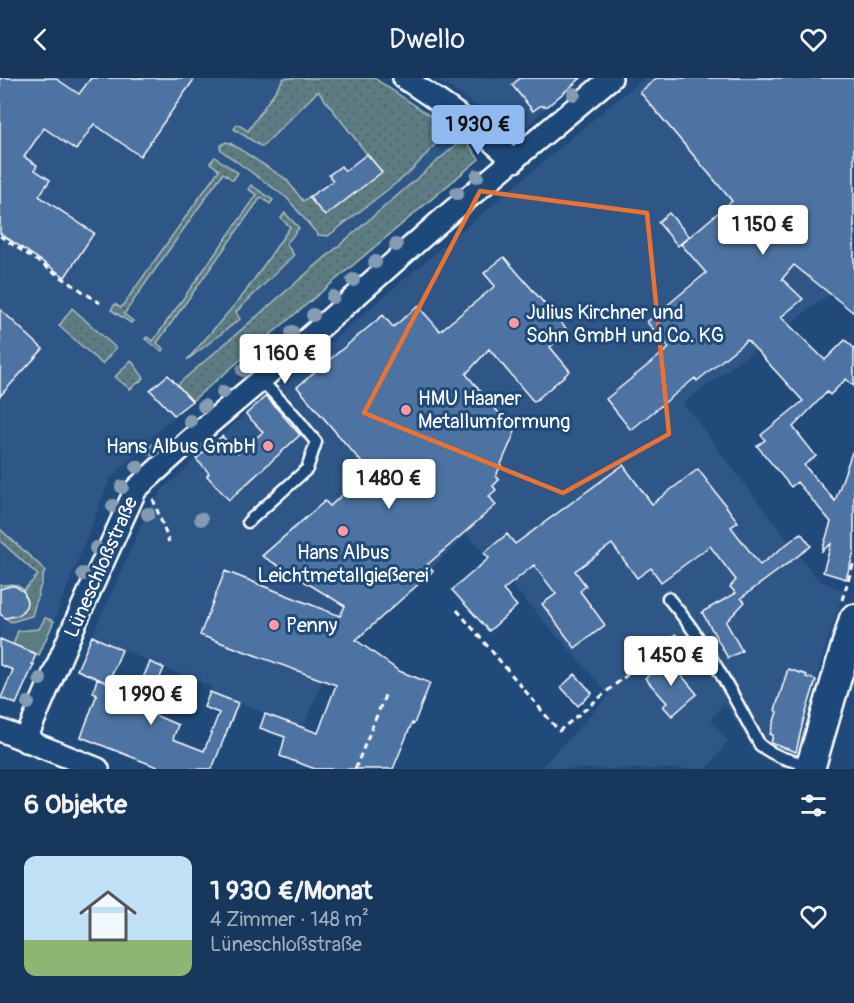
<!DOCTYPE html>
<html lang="de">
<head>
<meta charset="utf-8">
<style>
  body { margin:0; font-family:Pangolin,sans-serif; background:#244365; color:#f1f3f6; height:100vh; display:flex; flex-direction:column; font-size:22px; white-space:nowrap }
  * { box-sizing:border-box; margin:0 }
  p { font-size:20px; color:#9eacbb }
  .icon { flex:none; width:33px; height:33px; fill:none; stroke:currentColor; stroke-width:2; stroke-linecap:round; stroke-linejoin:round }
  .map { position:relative; height:691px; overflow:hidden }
  .details { display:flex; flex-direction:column; background:#17385c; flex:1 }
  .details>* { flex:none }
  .price { position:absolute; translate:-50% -51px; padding:0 14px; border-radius:6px; background:#fff; color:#222; font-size:20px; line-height:39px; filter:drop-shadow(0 2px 3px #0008) }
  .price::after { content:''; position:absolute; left:50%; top:36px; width:18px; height:14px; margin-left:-9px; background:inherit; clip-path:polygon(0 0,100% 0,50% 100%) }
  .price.selected { background:#90b9f0; color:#111 }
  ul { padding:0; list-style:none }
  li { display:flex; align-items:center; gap:18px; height:150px; padding:0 24px }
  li+li { border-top:2px solid #365272 }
  li span { display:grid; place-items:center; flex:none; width:168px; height:120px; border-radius:12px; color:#555 }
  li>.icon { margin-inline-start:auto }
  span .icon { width:72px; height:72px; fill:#fffc; stroke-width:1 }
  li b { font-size:26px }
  h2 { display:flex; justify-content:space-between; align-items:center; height:72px; padding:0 24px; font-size:26px }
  header { display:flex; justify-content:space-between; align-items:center; height:78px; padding:0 24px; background:#17385c; font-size:27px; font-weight:600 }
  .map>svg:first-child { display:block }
</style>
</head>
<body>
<header><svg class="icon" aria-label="back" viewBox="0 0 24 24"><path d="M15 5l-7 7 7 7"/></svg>Dwello<svg class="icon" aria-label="heart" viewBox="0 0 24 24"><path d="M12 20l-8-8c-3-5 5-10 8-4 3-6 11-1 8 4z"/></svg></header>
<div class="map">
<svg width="854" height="691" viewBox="0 0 854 691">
  <defs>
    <pattern id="grass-dots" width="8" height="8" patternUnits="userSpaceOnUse" patternTransform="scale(1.5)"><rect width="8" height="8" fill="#5b7c81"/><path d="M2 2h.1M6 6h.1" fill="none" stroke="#546466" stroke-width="1.8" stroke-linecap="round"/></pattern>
  </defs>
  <rect width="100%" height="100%" fill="#1f4a7a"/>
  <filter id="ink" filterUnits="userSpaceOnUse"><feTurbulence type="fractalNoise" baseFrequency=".0167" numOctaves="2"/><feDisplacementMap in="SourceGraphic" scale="12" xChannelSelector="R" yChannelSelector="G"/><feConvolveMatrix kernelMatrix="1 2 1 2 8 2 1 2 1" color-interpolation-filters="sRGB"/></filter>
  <g filter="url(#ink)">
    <path fill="#2d5686" d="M0,0H374L464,60L479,81L166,345L110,401L54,543L45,540L39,551L13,567L0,561Z
      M435,0H581L524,50L515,51L508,49Z
      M644,0H821L854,198L683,325L818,502L844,512L787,691H783L756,676L724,624L711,642L728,663L707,691H540L609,617L467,456L374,546L352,532L303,650L210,614L212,609L150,584L92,558L148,432L163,411L266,318L602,34Z"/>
    <path fill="url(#grass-dots)" stroke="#adbec0" stroke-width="1.5" d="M284,0H374L450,51L409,95L328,158L318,157L287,120L222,73L220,70L221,67L226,64L230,65L286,101L303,123L309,119L325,138L381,94L318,13L262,69L234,51L237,46L248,53Z
      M464,60L479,81L192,323L177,307Z
      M215,79L238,95L233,102L223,95L124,236L133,243L131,245L111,232L115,226L121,230L219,92L210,85Z
      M251,107L273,122L270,126L261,119L157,265L164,271L162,273L145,261L147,259L153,263L257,117L248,111Z
      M285,135L299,150L286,166L294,177L236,234L240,241L187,282L244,216L290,149L281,140Z
      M72,230L116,270L102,286L59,248Z
      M131,282L144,300L130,311L115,299Z
      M0,451L45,492L32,538L11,544L0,536V507C13,507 11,503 24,512L38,497L0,463Z"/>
    <path fill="#5b7c81" stroke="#adbec0" stroke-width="1.5" d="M45,540L54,543L39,577L13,567L18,553L39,551Z"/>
    <path fill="#4e73a2" stroke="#fff" stroke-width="1.5" d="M0,0H55L79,16L91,0H195L140,78L94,46L76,72L44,50L24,79L37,87L35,92L50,102L39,118L94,155L65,199L0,155Z
      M520,0H581L548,28H540L533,33L512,7Z
      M657,0H854V235L794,187L782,201L803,221L781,239L825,282L845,262L854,270V308L846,301L830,317L827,314L793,349L816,378L804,387L835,423L852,374L854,375V474L846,501L823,494L831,466L822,473L831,444L797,404L791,409L757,368L765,362L761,357L803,323L747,262L697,303L695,300L631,352L606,321L669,270L647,244L706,195L681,166L732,123L640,14Z
      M367,76L382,94L325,138L309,119L333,103L329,97L341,88L345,93Z
      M669,135L689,158L678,168L658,144Z
      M504,179L568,253L550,269L570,293L534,324L489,271L466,296L515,354L496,398L499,402L493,408L496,412L489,418L496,427L427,487L433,493L356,562L399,593L430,605L414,646L412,645L393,691H315L280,678L285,659L260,650L265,636L318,655L336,607L200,557L225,493L340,538L345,528L262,478L325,423L330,428L369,393L297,309L383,237L393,249L418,228L440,253L495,208L484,195Z
      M0,231L43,271L0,318Z
      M168,297L192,323L174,337L150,312Z
      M266,318L300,357L229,422L207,398L209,395L196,381L222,358L238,375L263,354L246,336Z
      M623,387L652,426L698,391L738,444L731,449L760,487L801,455L811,468L741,520L745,524L726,544L742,573L728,580L702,534L736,515L730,509L736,502L710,468L661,504L651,490L637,500L612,466L575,493L586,508L580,513L605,547L575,570L542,526L556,516L534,487L503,512L517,528L489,553L452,512L489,480L484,475L507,456L515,466Z
      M10,508H15L24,514L27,524L26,529L19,537L6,540L0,536V511Z
      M92,558L122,572L108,605L77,592Z
      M0,561L36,576L32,586H34L16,626L1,620L13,592L0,587Z
      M668,581L697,616L672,638L663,628L667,625L645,600Z
      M150,584L164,590L151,621L154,622L150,635L178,647L173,661L204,673L219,635L204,629L210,614L238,625L212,691H162L81,659L97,616L93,614L97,601L136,616Z
      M788,591L807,597L806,599L816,602L803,644L796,674L771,665L773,657L770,656L777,634L775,632Z
      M575,596L592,615L578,628L561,609Z"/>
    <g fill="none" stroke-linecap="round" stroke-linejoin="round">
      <g stroke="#fff" stroke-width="15">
        <path id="service" d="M248,444L307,391L316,364L296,339L261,302
          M668,520C707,565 732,616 760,667C775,679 791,683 809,687"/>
      </g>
      <g stroke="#fff" stroke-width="26">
        <path id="minor" d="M404,0C442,25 480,51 514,83
          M0,652L98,691
          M25,663L77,541L136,411L190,362L261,302L445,139L611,0"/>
      </g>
      <g stroke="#fff" stroke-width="33">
        <path id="secondary" d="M810,691L854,541"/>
      </g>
      <path stroke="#fff" stroke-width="3" stroke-dasharray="6 4.5" stroke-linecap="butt" d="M0,158L100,225
        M153,421L169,464
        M842,522L854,484
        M457,532L559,653L678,555
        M355,691L386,615"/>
      <use href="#service" stroke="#1f4a7a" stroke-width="10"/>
      <use href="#minor" stroke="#1f4a7a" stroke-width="21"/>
      <use href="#secondary" stroke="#1f4a7a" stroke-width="28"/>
    </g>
    <g fill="#849bb2">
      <circle cx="574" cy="16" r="7"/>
      <circle cx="515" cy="44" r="7"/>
      <circle cx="477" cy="98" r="7"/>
      <circle cx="457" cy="115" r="7"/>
      <circle cx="396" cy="167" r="7"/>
      <circle cx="375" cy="184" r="7"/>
      <circle cx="353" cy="202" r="7"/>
      <circle cx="333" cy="219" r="7"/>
      <circle cx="313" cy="237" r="7"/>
      <circle cx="292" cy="254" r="7"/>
      <circle cx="272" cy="272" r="7"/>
      <circle cx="243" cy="292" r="7"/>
      <circle cx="223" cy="314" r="7"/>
      <circle cx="204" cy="328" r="7"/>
      <circle cx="190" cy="343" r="7"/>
      <circle cx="154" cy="372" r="7"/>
      <circle cx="137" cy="389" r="7"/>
      <circle cx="122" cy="409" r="7"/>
      <circle cx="113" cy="428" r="7"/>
      <circle cx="148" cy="436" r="7"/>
      <circle cx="201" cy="441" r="7"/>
      <circle cx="96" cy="470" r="7"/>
      <circle cx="83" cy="496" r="7"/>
      <circle cx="40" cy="601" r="7"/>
      <circle cx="28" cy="625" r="7"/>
    </g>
  </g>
  <path fill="none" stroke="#eb7230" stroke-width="4.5" stroke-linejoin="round" d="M480,113L647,135L669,356L563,415L364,335Z"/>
  <g fill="#ff9aa2" stroke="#1f4a7a" stroke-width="2">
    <circle cx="514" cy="245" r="6"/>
    <circle cx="406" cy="332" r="6"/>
    <circle cx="268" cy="368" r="6"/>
    <circle cx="343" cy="453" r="6"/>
    <circle cx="274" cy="547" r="6"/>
  </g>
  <g text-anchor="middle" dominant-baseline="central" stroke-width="6" stroke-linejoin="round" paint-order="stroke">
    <g font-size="20" fill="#fff" stroke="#1f4a7a" text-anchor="start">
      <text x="526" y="234">Julius Kirchner und<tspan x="526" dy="23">Sohn GmbH und Co. KG</tspan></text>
      <text x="418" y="320">HMU Haaner<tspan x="418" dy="23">Metallumformung</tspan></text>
      <text x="256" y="368" text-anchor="end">Hans Albus GmbH</text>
      <text x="343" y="474" text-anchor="middle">Hans Albus<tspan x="343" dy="23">Leichtmetallgießerei</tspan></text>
      <text x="286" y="547">Penny</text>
    </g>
    <g font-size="20" fill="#fff" stroke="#1f4a7a">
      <text transform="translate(101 489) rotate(-66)">Lüneschloßstraße</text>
    </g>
  </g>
</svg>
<b class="price selected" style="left:478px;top:78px">1 930 €</b>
<b class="price" style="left:763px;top:178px">1 150 €</b>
<b class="price" style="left:285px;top:307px">1 160 €</b>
<b class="price" style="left:389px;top:432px">1 480 €</b>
<b class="price" style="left:671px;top:609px">1 450 €</b>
<b class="price" style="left:151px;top:648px">1 990 €</b>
</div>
<section class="details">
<h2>6 Objekte<svg class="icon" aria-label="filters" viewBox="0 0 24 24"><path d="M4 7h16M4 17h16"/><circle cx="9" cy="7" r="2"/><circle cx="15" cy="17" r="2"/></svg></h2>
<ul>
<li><span style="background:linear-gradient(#bfe0f5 70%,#8fb573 0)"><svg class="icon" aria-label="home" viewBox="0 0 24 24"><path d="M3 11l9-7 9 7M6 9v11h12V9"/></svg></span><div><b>1 930 €/Monat</b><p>4 Zimmer · 148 m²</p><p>Lüneschloßstraße</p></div><svg class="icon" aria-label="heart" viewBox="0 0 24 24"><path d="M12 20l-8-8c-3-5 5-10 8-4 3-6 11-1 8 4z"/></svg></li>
</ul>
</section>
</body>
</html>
